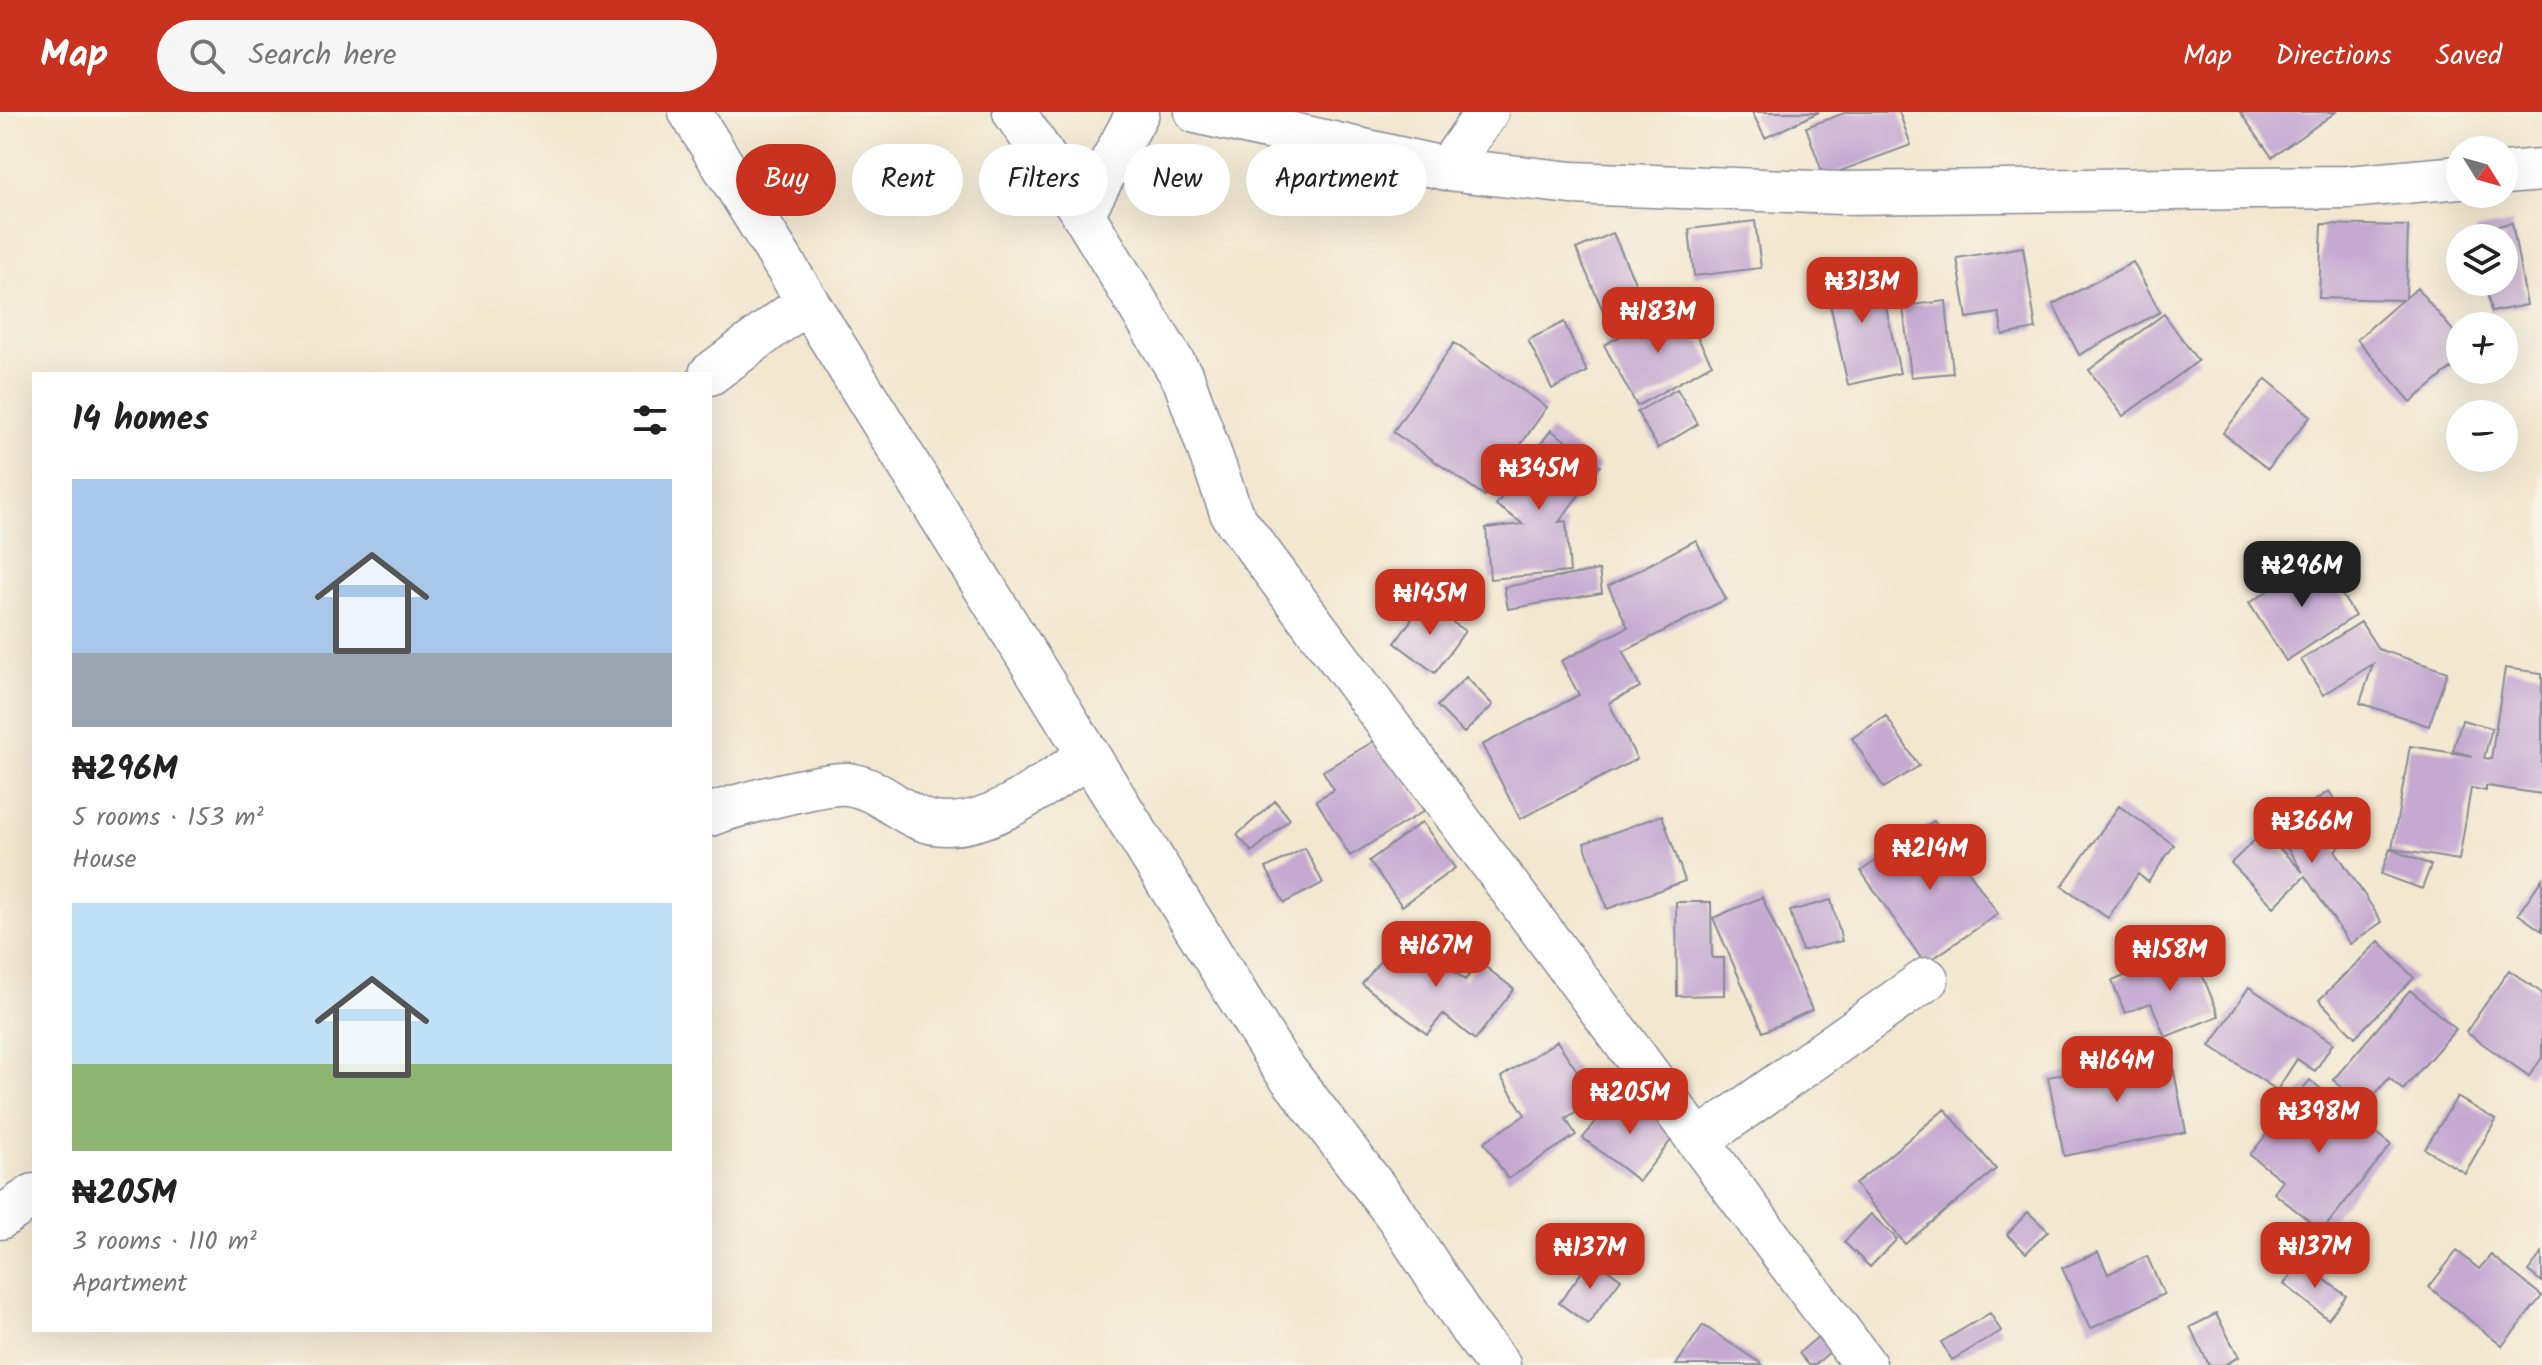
<!DOCTYPE html>
<html lang="en">
<head>
<meta charset="utf-8">
<style>
  body { margin:0; font-family:Kalam,sans-serif; background:#f6f6f6; color:#222; height:100vh; display:flex; flex-direction:column; font-size:30px; white-space:nowrap }
  * { box-sizing:border-box; margin:0 }
  p { font-size:26px; color:#767676 }
  .icon { flex:none; width:44px; height:44px; fill:none; stroke:currentColor; stroke-width:2; stroke-linecap:round; stroke-linejoin:round }
  .map { position:relative; flex:1; overflow:hidden }
  .drawer { position:absolute; left:32px; top:260px; width:680px; height:960px; display:flex; flex-direction:column; background:#fff; border-radius:0px; box-shadow:0 8px 32px #0002 }
  .drawer>* { flex:none }
  .hud { position:absolute; left:736px; top:32px; width:760px; height:72px; display:flex; gap:16px }
  .needle { width:52px; rotate:127deg }
  .buttons { position:absolute; left:2446px; top:24px; display:grid; gap:16px }
  .buttons a { display:grid; place-items:center; width:72px; height:72px; border-radius:50%; background:#fff; box-shadow:0 8px 32px #0002; font-size:40px }
  .price { position:absolute; translate:-50% -68px; padding:0 18px; border-radius:16px; background:#c8321e; color:#fff; font-size:26px; line-height:52px; filter:drop-shadow(0 2px 4px #0008) }
  .price::after { content:''; position:absolute; left:50%; top:48px; width:24px; height:18px; margin-left:-12px; background:inherit; clip-path:polygon(0 0,100% 0,50% 100%) }
  .price.active { background:#222; color:#fff }
  ul { padding:0; list-style:none }
  li { display:grid; align-content:center; gap:16px; height:424px; padding:0 40px }
  li span { display:grid; place-items:center; height:248px; border-radius:0px; color:#555 }
  li>.icon { margin-inline-start:auto }
  span .icon { width:144px; height:144px; fill:#fffc; stroke-width:1 }
  li b { font-size:34px }
  h2 { display:flex; justify-content:space-between; align-items:center; height:96px; padding:0 40px; font-size:34px }
  .chip { padding:0 28px; border-radius:36px; background:#fff; box-shadow:0 8px 32px #0002; font-size:28px; line-height:72px }
  .chip.active { background:#c8321e; color:#fff }
  header { display:flex; align-items:center; gap:48px; box-sizing:border-box; height:112px; padding:0 40px; background:#c8321e; color:#fff }
  header strong { font-size:38px }
  nav { display:flex; gap:44px; margin-inline-start:auto; font-size:28px }
  .search { width:560px; height:72px; background:#f6f6f6; display:flex; align-items:center; gap:20px; box-sizing:border-box; padding:0 28px; border-radius:44px; color:#767676; font-size:30px }
  .map>svg:first-child { display:block }
</style>
</head>
<body>
<header>
<strong>Map</strong>
<div class="search"><svg class="icon" aria-label="search" viewBox="0 0 24 24"><circle cx="10" cy="10" r="6"/><path d="M15 15l6 6"/></svg>Search here</div>
<nav><a>Map</a><a>Directions</a><a>Saved</a></nav>
</header>
<div class="map">
<svg width="2542" height="1253" viewBox="0 0 2542 1253">
  <rect width="100%" height="100%" fill="#f7f3e8"/>
  <filter id="ink" filterUnits="userSpaceOnUse"><feTurbulence type="fractalNoise" baseFrequency=".0125" numOctaves="2"/><feDisplacementMap in="SourceGraphic" scale="16" xChannelSelector="R" yChannelSelector="G"/><feConvolveMatrix kernelMatrix="1 2 1 2 8 2 1 2 1" color-interpolation-filters="sRGB"/></filter>
  <filter id="wash" filterUnits="userSpaceOnUse"><feTurbulence type="fractalNoise" baseFrequency=".006" numOctaves="4" result="noise"/><feDisplacementMap in="SourceGraphic" scale="32" xChannelSelector="R" yChannelSelector="G"/><feGaussianBlur stdDeviation="1.8" result="paint"/><feColorMatrix in="noise" values="0 0 0 0 0 0 0 0 0 0 0 0 0 0 0 0 0 1.4 0 .05"/><feComposite in="paint" operator="in"/></filter>
  <g filter="url(#wash)">
    <rect width="100%" height="100%" fill="#f3e7d0"/>
    <g id="blocks">
      <path fill="#c5a9d1" d="M1752,0H1819L1765,26Z
        M1847,0H1899L1911,33L1824,65L1806,15Z
        M2240,0H2336L2272,45Z
        M1755,109L1761,156L1694,164L1689,117Z
        M2512,111L2527,193L2491,200L2485,170H2504V126H2477L2475,118Z
        M2322,112L2408,114L2406,186L2417,176L2460,227V249L2411,290L2357,227L2402,188L2319,186Z
        M1613,121L1641,184L1604,201L1576,137Z
        M2023,135L2036,217L2003,223L1999,201L1967,206L1957,146Z
        M2133,150L2160,200L2079,243L2053,192Z
        M1877,153L1900,261L1848,273L1824,165Z
        M1946,189L1953,261L1911,265L1903,194Z
        M1679,192L1712,252L1637,294L1604,233Z
        M2164,202L2198,249L2123,304L2089,258Z
        M1564,210L1587,260L1552,277L1528,228Z
        M1454,231L1547,295L1485,384L1393,320Z
        M2266,267L2311,304L2268,357L2223,321Z
        M1677,277L1698,312L1658,336L1637,300Z
        M1551,318L1600,354L1559,410L1566,409L1570,460L1490,467L1486,416L1523,412L1496,393Z
        M1696,428L1726,487L1623,540L1640,575L1609,591L1637,647L1520,707L1482,633L1579,583L1561,549L1628,515L1608,474Z
        M2319,446L2355,504L2286,549L2249,491Z
        M1599,458L1602,481L1508,497L1504,475Z
        M1424,490L1465,519L1435,561L1395,531Z
        M2361,510L2378,537L2447,560L2429,614L2360,591L2373,552L2323,583L2301,548Z
        M2505,556L2542,561V682L2486,674V679L2471,676L2459,748L2392,737L2410,634L2473,644L2453,639L2462,608L2492,616L2484,646L2491,647Z
        M1466,565L1493,593L1464,621L1437,594Z
        M1886,604L1919,654L1884,676L1852,626Z
        M1381,625L1424,699L1350,744L1316,688L1334,678L1323,659Z
        M2329,679L2357,723L2335,738L2382,810L2350,832L2305,764L2274,795L2231,751L2263,720L2303,760L2274,716Z
        M1275,689L1290,707L1252,740L1237,723Z
        M2119,694L2174,733L2148,770L2138,762L2108,806L2062,774Z
        M1662,703L1685,769L1607,797L1584,731Z
        M1934,709L1998,802L1925,852L1861,759Z
        M1422,710L1455,756L1402,794L1369,749Z
        M1305,736L1323,771L1284,791L1266,756Z
        M2390,737L2431,753L2422,777L2381,762Z
        M2542,767V819L2518,802Z
        M1762,785L1812,898L1763,920L1713,806Z
        M1831,788L1842,829L1802,839L1790,799Z
        M1676,790H1711L1712,846H1724V883L1677,884Z
        M1404,819L1465,868L1479,850L1514,877L1475,928L1443,902L1427,922L1362,872Z
        M2379,829L2414,866L2355,925L2319,888Z
        M2192,837L2219,904L2165,925L2151,891L2125,901L2112,869Z
        M2509,858L2542,881V946L2529,964L2466,920Z
        M2249,875L2333,931L2315,959L2297,947L2277,978L2210,934Z
        M2410,878L2456,917L2403,978L2389,966L2364,995L2333,968Z
        M1557,929L1582,966L1586,964L1600,985L1566,1007L1576,1023L1508,1067L1484,1030L1525,1003L1501,965Z
        M2170,940L2186,1020L2064,1044L2048,965Z
        M2310,968L2391,1033L2322,1119L2274,1081L2283,1069L2250,1043Z
        M1620,979L1676,1022L1639,1069L1583,1026Z
        M2457,985L2496,1008L2465,1061L2425,1037Z
        M1945,997L1996,1057L1905,1132L1855,1072Z
        M2028,1100L2048,1119L2026,1141L2007,1122Z
        M1871,1102L1897,1127L1870,1155L1844,1130Z
        M2457,1139L2479,1157L2491,1143L2542,1184L2502,1234L2429,1175Z
        M2098,1140L2108,1162L2147,1144L2164,1182L2090,1217L2062,1156Z
        M2542,1141V1170L2528,1159Z
        M1592,1146L1621,1167L1588,1212L1559,1191Z
        M2301,1149L2346,1184L2328,1207L2284,1172Z
        M1990,1201L2001,1219L1952,1248L1941,1230Z
        M2216,1202L2239,1245L2224,1253H2209L2190,1215Z
        M1703,1213L1763,1253H1676Z
        M1828,1216L1841,1230L1815,1253H1809L1799,1241Z"/>
    </g>
  </g>
  <g filter="url(#ink)">
    <use href="#blocks" fill-opacity="0" stroke="#878b97" stroke-width="2"/>
    <g fill="none" stroke-linecap="round" stroke-linejoin="round">
      <g stroke="#878b97" stroke-width="45">
        <path id="minor" d="M690,0L1278,949L1397,1104L1470,1216L1499,1253
          M1014,0L1083,102L1184,268L1232,403L1865,1253
          M1196,0L1447,57L1571,71L1841,81L2348,75L2460,65
          M1447,57L1487,0
          M2504,61L2542,58
          M1083,102L1138,0
          M710,262L807,190
          M710,703C733,694 824,670 847,672C885,676 907,713 947,712C998,712 1048,669 1089,644
          M1698,1029L1927,867
          M0,1106L34,1083"/>
      </g>
      <use href="#minor" stroke="#fff" stroke-width="42"/>
    </g>
  </g>
</svg>
<div class="buttons">
<a><svg class="needle" viewBox="-14 -14 28 28"><path d="M0-13l5 13h-10z" fill="#e53935"/><path d="M0 13l5-13h-10z" fill="#767676"/></svg></a>
<a><svg class="icon" aria-label="layers" viewBox="0 0 24 24"><path d="M12 4l9 5-9 5-9-5zM3 14l9 5 9-5"/></svg></a>
<a>+</a>
<a>−</a>
</div>
<b class="price" style="left:1862px;top:213px">₦313M</b>
<b class="price" style="left:1658px;top:243px">₦183M</b>
<b class="price" style="left:1539px;top:400px">₦345M</b>
<b class="price active" style="left:2302px;top:497px">₦296M</b>
<b class="price" style="left:1430px;top:525px">₦145M</b>
<b class="price" style="left:2312px;top:753px">₦366M</b>
<b class="price" style="left:1930px;top:780px">₦214M</b>
<b class="price" style="left:1436px;top:877px">₦167M</b>
<b class="price" style="left:2170px;top:881px">₦158M</b>
<b class="price" style="left:2117px;top:992px">₦164M</b>
<b class="price" style="left:1630px;top:1024px">₦205M</b>
<b class="price" style="left:2319px;top:1043px">₦398M</b>
<b class="price" style="left:2315px;top:1178px">₦137M</b>
<b class="price" style="left:1590px;top:1179px">₦137M</b>
<div class="hud">
<a class="chip active">Buy</a>
<a class="chip">Rent</a>
<a class="chip">Filters</a>
<a class="chip">New</a>
<a class="chip">Apartment</a>
</div>
<section class="drawer">
<h2>14 homes<svg class="icon" aria-label="filters" viewBox="0 0 24 24"><path d="M4 7h16M4 17h16"/><circle cx="9" cy="7" r="2"/><circle cx="15" cy="17" r="2"/></svg></h2>
<ul>
<li><span style="background:linear-gradient(#a9c7e8 70%,#9aa5b1 0)"><svg class="icon" aria-label="home" viewBox="0 0 24 24"><path d="M3 11l9-7 9 7M6 9v11h12V9"/></svg></span><div><b>₦296M</b><p>5 rooms · 153 m²</p><p>House</p></div></li>
<li><span style="background:linear-gradient(#bfe0f5 65%,#8fb573 0)"><svg class="icon" aria-label="home" viewBox="0 0 24 24"><path d="M3 11l9-7 9 7M6 9v11h12V9"/></svg></span><div><b>₦205M</b><p>3 rooms · 110 m²</p><p>Apartment</p></div></li>
</ul>
</section>
</div>
</body>
</html>
